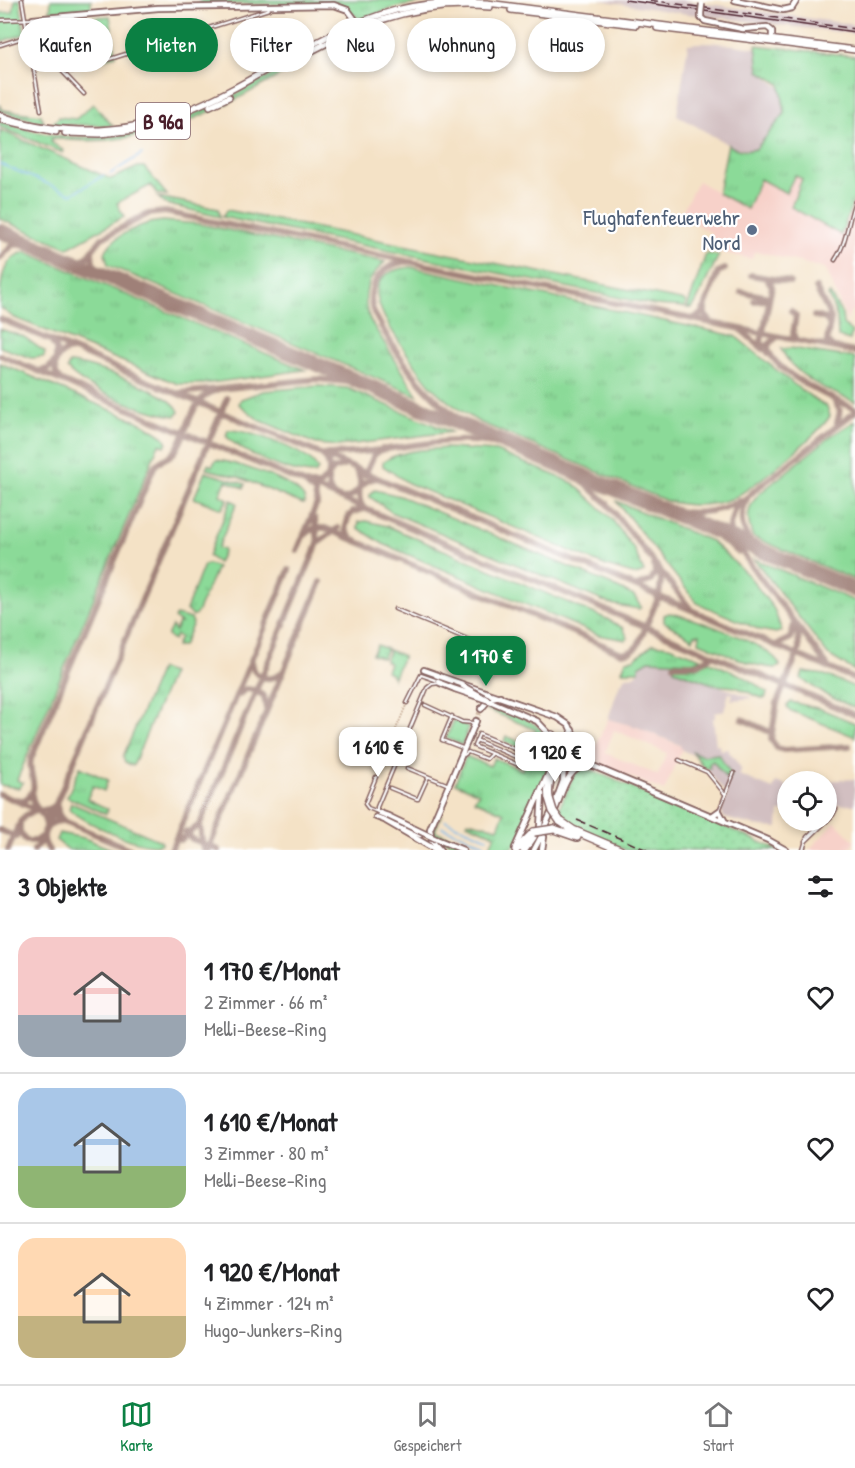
<!DOCTYPE html>
<html lang="de">
<head>
<meta charset="utf-8">
<style>
  body { margin:0; font-family:"Patrick Hand",sans-serif; background:#f2f2f2; color:#202124; height:100vh; display:flex; flex-direction:column; font-size:22px; white-space:nowrap }
  * { box-sizing:border-box; margin:0 }
  p { font-size:20px; color:#757577 }
  .icon { flex:none; width:33px; height:33px; fill:none; stroke:currentColor; stroke-width:2; stroke-linecap:round; stroke-linejoin:round }
  .map { position:relative; height:850px; overflow:hidden }
  .drawer { display:flex; flex-direction:column; background:#fff; flex:1 }
  .drawer>* { flex:none }
  .hud { position:absolute; left:18px; top:18px; width:819px; height:54px; display:flex; gap:12px }
  .controls { position:absolute; left:777px; top:771px; display:grid; gap:12px }
  .controls a { display:grid; place-items:center; width:60px; height:60px; border-radius:50%; background:#fff; box-shadow:0 3px 9px #0003; font-size:30px }
  .price { position:absolute; translate:-50% -51px; padding:0 14px; border-radius:12px; background:#fff; color:#222; font-size:20px; line-height:39px; filter:drop-shadow(0 2px 3px #0008) }
  .price::after { content:''; position:absolute; left:50%; top:36px; width:18px; height:14px; margin-left:-9px; background:inherit; clip-path:polygon(0 0,100% 0,50% 100%) }
  .price.active { background:#0b8043; color:#fff }
  ul { padding:0; list-style:none }
  li { display:flex; align-items:center; gap:18px; height:150px; padding:0 18px }
  li+li { border-top:2px solid #e0e0e0 }
  li span { display:grid; place-items:center; flex:none; width:168px; height:120px; border-radius:18px; color:#555 }
  li>.icon { margin-inline-start:auto }
  span .icon { width:72px; height:72px; fill:#fffc; stroke-width:1 }
  li b { font-size:26px }
  h2 { display:flex; justify-content:space-between; align-items:center; height:72px; padding:0 18px; font-size:26px }
  .chip { padding:0 21px; border-radius:27px; background:#fff; box-shadow:0 3px 9px #0003; font-size:21px; line-height:54px }
  .chip.active { background:#0b8043; color:#fff }
  .tabs { display:flex; justify-content:space-around; align-items:center; height:84px; border-top:2px solid #e0e0e0; background:#fff; font-size:16px; color:#757577 }
  .tabs a { display:grid; justify-items:center; gap:3px }
  .tabs .active { color:#0b8043 }
  .map>svg:first-child { display:block }
</style>
</head>
<body>
<div class="map">
<svg width="855" height="850" viewBox="0 0 855 850">
  <defs>
    <pattern id="grass-tufts" width="24" height="20" patternUnits="userSpaceOnUse" patternTransform="scale(1.5)"><rect width="24" height="20" fill="#8bda98"/><path d="M3 7l-1-3M5 7V3M7 7l1-3M15 17l-1-3M17 17v-4M19 17l1-3" fill="none" stroke="#79bb83"/></pattern>
    <pattern id="park-dots" width="8" height="8" patternUnits="userSpaceOnUse" patternTransform="scale(1.5)"><rect width="8" height="8" fill="#8bda98"/><path d="M2 2h.1M6 6h.1" fill="none" stroke="#79bb83" stroke-width="1.8" stroke-linecap="round"/></pattern>
  </defs>
  <rect width="100%" height="100%" fill="#fff"/>
  <filter id="ink" filterUnits="userSpaceOnUse"><feTurbulence type="fractalNoise" baseFrequency=".0167" numOctaves="2"/><feDisplacementMap in="SourceGraphic" scale="12" xChannelSelector="R" yChannelSelector="G"/><feConvolveMatrix kernelMatrix="1 2 1 2 8 2 1 2 1" color-interpolation-filters="sRGB"/></filter>
  <filter id="wash" filterUnits="userSpaceOnUse"><feTurbulence type="fractalNoise" baseFrequency=".008" numOctaves="4" result="noise"/><feDisplacementMap in="SourceGraphic" scale="24" xChannelSelector="R" yChannelSelector="G"/><feGaussianBlur stdDeviation="1.35" result="paint"/><feColorMatrix in="noise" values="0 0 0 0 0 0 0 0 0 0 0 0 0 0 0 0 0 1.4 0 .05"/><feComposite in="paint" operator="in"/></filter>
  <g filter="url(#wash)">
    <rect width="100%" height="100%" fill="#f4e2c6"/>
    <path fill="#f7d1c9" fill-rule="evenodd" d="M795,174L803,178L791,207L841,234L849,212L855,216V311L851,310L847,321L826,269L760,252H754L752,259L705,249L711,233L680,215L698,181L746,209L760,179Z
      M608,719L637,727L683,747L664,791L604,766L591,757ZM614,730L667,753L658,775L605,753Z
      M835,822L855,841L848,850H809Z"/>
    <path fill="#d2bfc1" d="M599,0H682L855,25V34L680,13Z
      M709,42L756,48L757,60L765,76L782,89L785,113L756,149L750,151L732,147L677,115L688,44Z
      M649,660H669L674,662V670L753,698L731,700L733,694L729,693L724,711L715,713V718H713L716,745H719L720,750L727,749L741,768L739,775L773,789L776,782L787,786V812H779L778,828L761,827L724,818L721,811L727,795L697,757L682,750L680,745L637,727L608,719L619,686L626,677L635,676L639,671L638,666Z
      M855,779V805L827,804L826,782L822,781Z"/>
    <path fill="url(#grass-tufts)" stroke="#6a7c62" stroke-width="1.5" d="M15,0H20L25,34L0,42V13L13,12Z
      M51,0H91V8L50,11Z
      M202,0H436L398,7L360,19L338,4H197Z
      M110,16L116,55L93,63V17Z
      M91,18V30L62,41L55,33L52,35L49,23Z
      M352,33L357,36C327,45 301,63 275,78C206,118 134,151 52,138L51,142L64,151L63,153L0,127V121C142,174 233,89 352,33Z
      M756,45L855,56V196L841,235L791,207L802,179L795,175L786,193L760,179L747,209L718,193L728,144C735,150 747,152 756,149L785,113L780,84L759,71Z
      M0,104L3,110L41,115L44,123L0,111Z
      M93,104L113,126L52,124L59,117L76,119Z
      M0,130L111,179L138,167H144L167,195L157,194L151,185L117,203L124,217L68,248L0,219Z
      M158,197L218,209L220,217L165,204Z
      M227,210L686,301L685,307L655,305L222,217Z
      M163,221L199,224L385,262C366,279 361,296 370,320L418,396L108,265L105,253C112,235 144,222 163,221Z
      M26,252L305,370L203,384H178L15,318L0,308C0,287 0,257 26,252Z
      M706,254L719,255L695,304L692,308H687Z
      M411,267L735,336L801,390L827,407L830,416C820,433 749,492 731,499C709,507 689,507 667,501L479,422C462,412 445,401 431,386C421,375 413,362 404,349C385,321 351,273 411,267Z
      M830,294L842,314L843,324L852,332L850,340L838,337L837,317L828,295Z
      M0,329L24,337L45,352L44,357L31,358L0,347Z
      M791,348L855,358V402C828,390 795,378 781,349Z
      M0,363L144,424L164,437L167,443L165,446L159,444L17,780L23,783L19,788L0,785Z
      M69,363C89,363 175,393 179,412L176,416C147,413 86,390 67,369Z
      M318,386L347,388L451,432L338,446L316,444L259,420L239,404L241,399L263,391Z
      M855,421V580L753,537C746,519 746,507 760,493L831,436Z
      M228,430C247,429 312,452 318,470L315,474C290,474 243,454 226,436Z
      M445,448L496,451L573,483L611,518L634,549L644,572L636,575L606,566L408,483L383,466V462C400,450 425,450 445,448Z
      M216,460C233,461 305,484 305,502L303,504L238,477L206,469L208,464L212,466Z
      M205,472L245,484L244,488L226,481L220,495L228,499L222,509L194,498Z
      M375,490L400,496L610,584L634,596L641,607L639,609L610,604L393,513L370,497V494Z
      M231,500L237,503L218,548L224,550L218,563L208,556Z
      M616,501L711,541L749,576L774,609L782,631L776,633L760,630L697,603Z
      M366,521L387,526L607,619L623,628L628,638L626,640L598,635L383,544L358,528L359,522Z
      M754,559L855,601V671L828,655Z
      M208,564L217,567L197,613L193,616L186,610L204,565Z
      M669,613C689,616 776,646 780,666L776,668C749,667 724,652 699,642L700,634L695,635L693,639L664,622V615Z
      M176,615L191,619L193,623L183,646H176L180,637L176,635L174,640L167,636L172,626L175,631L179,623H181L174,618Z
      M653,644L669,646L701,658L693,662L649,660L639,666V671H622L626,660L634,659Z
      M377,645L403,656L393,679L392,674L386,671L389,663L385,661L389,651L386,650L383,658L372,654Z
      M708,661L743,676L767,692L766,697L764,699L736,687L715,685L674,670V667H698Z
      M160,669L172,673L133,766L125,762L123,757Z
      M803,672L825,675L855,687V708L826,695L801,679Z
      M791,702L821,709L855,723V737L789,710L787,706Z
      M488,704C516,716 547,720 554,753L518,841L511,850H488L495,835L467,823L468,821L498,828L504,813L474,800L479,793L455,783L466,756L490,766L494,758L522,770L530,752L504,741L506,736L530,746L536,730L486,709Z
      M454,720L469,727L462,745L446,738Z
      M693,752L703,756L718,754L731,774V777L726,775L729,782L713,761L709,764L710,768H704Z
      M80,767L108,780L104,791L93,786L87,799L108,809L106,814L67,797Z
      M71,803L161,841V844C144,850 82,822 69,809Z
      M442,813L435,831L481,850H468L432,835L433,829Z
      M59,833L84,838L114,850H69L56,840Z"/>
    <path fill="url(#park-dots)" stroke="#6a7c62" stroke-width="1.5" d="M581,769L592,770L779,850H626L572,827L557,813L574,775Z"/>
    <g fill="none" stroke-linecap="round" stroke-linejoin="round">
      <path stroke="#76b7eb" stroke-width="1.5" d="M0,164L72,194L104,175
        M110,174L142,154
        M445,820L459,827
        M442,827L457,833
        M461,827L487,838
        M459,834L484,844"/>
      <path stroke="#9f8078" stroke-width="6" d="M0,231H1
        M92,252L93,263L102,274
        M0,258L13,245L31,244
        M72,261L86,258L102,238L148,214L165,212L855,352
        M404,262C379,266 365,289 374,313C400,363 433,406 483,434
        M751,275L790,282
        M766,278L772,286L761,342L769,354
        M816,288L831,318L827,341L832,347
        M741,292L765,296L768,302
        M754,301L765,300
        M705,307L718,272L725,269
        M791,311L796,316L793,333L797,340
        M814,316L826,319L830,325
        M694,318L700,315L705,307V315L711,322
        M0,319L855,679
        M741,330L763,349
        M777,337L768,345C767,370 835,400 855,409
        M0,355L855,715
        M38,371L48,369L56,360V349L51,341
        M60,380C50,368 56,352 72,350
        M179,393L317,379L348,382L378,389
        M834,400L840,411L837,423
        M327,454C397,455 452,426 525,451
        M324,457C335,469 323,481 332,494
        M554,464L580,479L606,502L690,608
        M355,469C366,482 354,494 363,507
        M365,475L374,455L382,449
        M344,499C360,496 360,479 377,478
        M747,499C736,519 743,538 761,550
        M317,505L315,493L307,485H320L334,469L346,465
        M659,508C687,515 713,515 740,501
        M349,515L345,529L351,538
        M348,518L353,512L364,509
        M315,519L318,543L338,528
        M689,520L712,533L738,552
        M304,536L314,528H325L622,653L632,651L638,645L659,596L661,581L657,566
        M297,551L317,503
        M753,568L827,665
        M756,572L732,538L730,525L734,510L755,490L855,412
        M636,586L651,581L655,573L654,564
        M798,630L799,650L777,703L771,739L777,748L784,750L849,746
        M776,645L791,638L794,624
        M252,661L254,671C262,680 273,681 282,672
        M674,665L699,664L713,655
        M238,695L246,689L254,690L264,696L266,709
        M742,719L770,732
        M0,794L35,809
        M32,794C32,808 46,813 46,827
        M12,799L24,800C43,788 27,776 31,759L154,467C160,458 171,459 176,450C190,429 189,399 217,390
        M57,805L59,815L65,822
        M48,814L132,850
        M200,825L203,849
        M0,830L16,837
        M186,832L192,839L219,850
        M42,836L35,841H26L20,833V822C29,807 42,814 54,806
        M180,840L200,824L318,543
        M8,850L18,826
        M34,850L39,844L227,398
        M49,850C39,837 45,822 62,821
        M171,850L289,570
        M208,850L321,582"/>
      <path stroke="#9f8078" stroke-width="15" d="M0,231L855,590"/>
    </g>
  </g>
  <g filter="url(#ink)">
    <g fill="none" stroke-linecap="round" stroke-linejoin="round">
      <path stroke="#d2bba7" stroke-width="2" stroke-dasharray="2 1" stroke-linecap="butt" d="M376,777L407,703"/>
      <path stroke="#d2bba7" stroke-width="4.5" stroke-dasharray="4.5 2" stroke-linecap="butt" d="M476,721L481,709"/>
      <g stroke="#866361" stroke-width="5">
        <path id="street" d="M22,0L28,37L57,67L72,71L269,9
          M0,20L33,19
          M28,37L41,110
          M0,45L28,36
          M59,68L84,94
          M835,260C847,243 848,220 855,201
          M395,609L508,656
          M407,703L421,675L441,682
          M425,705L462,722L474,723
          M452,716L442,740L465,749
          M479,734L526,754L521,766L474,746Z
          M476,740L523,760
          M464,755L468,752L486,759L491,754
          M679,760L707,772L725,794
          M407,768L449,785
          M376,777L365,804L368,808L378,812
          M390,788L417,799
          M418,799L428,777
          M719,811L734,773
          M377,812V807L427,688L432,684L440,683
          M805,842L833,815L836,809H831L826,819
          M803,850L807,837L825,820"/>
      </g>
      <g stroke="#866361" stroke-width="8">
        <path id="secondary" d="M735,0L783,10L792,8L797,0
          M701,13V18L705,21L743,29L767,27L772,31V41
          M33,19L158,8L334,5L348,10L359,25
          M424,670L438,675
          M436,675L557,717L569,725L572,732
          M440,683L455,689
          M490,701L537,721L552,737
          M481,709L490,698L500,696
          M572,730L574,737L572,753L579,760L768,840L786,850
          M554,806L563,781L564,763
          M555,810C562,794 567,766 588,765
          M380,813L388,816
          M712,816L719,811L724,820
          M376,817L387,821
          M386,821L436,850
          M398,826L420,835
          M545,826L551,813
          M540,827L542,794
          M436,839L463,850
          M515,848L551,768
          M440,850L432,841L430,829L476,721
          M534,850L543,833
          M542,850L544,837"/>
      </g>
      <g stroke="#866361" stroke-width="8">
        <path id="primary" d="M511,10L636,25
          M657,28L836,50
          M284,66C351,28 411,0 490,7
          M210,106L229,97
          M0,115C25,125 53,129 80,130C209,134 281,41 396,10C426,2 456,1 487,3L855,50
          M3,120L56,132
          M65,133L100,134L136,130"/>
      </g>
      <g stroke="#866361" stroke-width="10">
        <path id="highway" d="M558,773L567,751
          M549,798C545,775 566,758 552,735
          M560,821L573,830L620,850
          M554,829L577,837
          M516,850L534,832
          M524,850L533,837"/>
      </g>
      <use href="#street" stroke="#fff" stroke-width="2"/>
      <use href="#secondary" stroke="#fff" stroke-width="4.5"/>
      <use href="#primary" stroke="#fff" stroke-width="5"/>
      <use href="#highway" stroke="#fff" stroke-width="7"/>
      <path stroke="#4a1f2b" stroke-width="1.5" d="M625,0L855,32"/>
      <path stroke="#4a1f2b" stroke-width="1.5" stroke-dasharray="9 4.5" stroke-linecap="butt" d="M649,0L855,29
        M577,820L647,850"/>
      <g stroke="#866361" stroke-width="8" stroke-linecap="butt">
        <path id="secondary-bridge" d="M701,13L702,4
          M463,686L488,700
          M455,689L490,701
          M388,816L436,839"/>
      </g>
      <g stroke="#866361" stroke-width="10" stroke-linecap="butt">
        <path id="highway-bridge" d="M549,798L553,811L560,821
          M534,832L554,829"/>
      </g>
      <use href="#secondary-bridge" stroke="#fff" stroke-width="4.5"/>
      <use href="#highway-bridge" stroke="#fff" stroke-width="7"/>
    </g>
  </g>
  <circle fill="#5c6f8a" stroke="#fff" stroke-width="2" cx="752" cy="230" r="6"/>
  <g text-anchor="middle" dominant-baseline="central" stroke-width="4.5" stroke-linejoin="round" paint-order="stroke">
    <rect fill="#fff" stroke="#80626b" stroke-width="1.5" x="136" y="103" width="54" height="36" rx="4.5"/>
    <g font-size="21" font-weight="bold" fill="#4a1f2b">
      <text x="163" y="121">B 96a</text>
    </g>
    <g font-size="22" fill="#4e5e75" stroke="#fff" text-anchor="end">
      <text x="740" y="217">Flughafenfeuerwehr<tspan x="740" dy="25">Nord</tspan></text>
    </g>
  </g>
</svg>
<div class="controls">
<a><svg class="icon" aria-label="locate" viewBox="0 0 24 24"><circle cx="12" cy="12" r="6"/><path d="M12 2v4M12 18v4M2 12h4M18 12h4"/></svg></a>
</div>
<b class="price active" style="left:486px;top:687px">1 170 €</b>
<b class="price" style="left:378px;top:778px">1 610 €</b>
<b class="price" style="left:555px;top:783px">1 920 €</b>
<div class="hud">
<a class="chip">Kaufen</a>
<a class="chip active">Mieten</a>
<a class="chip">Filter</a>
<a class="chip">Neu</a>
<a class="chip">Wohnung</a>
<a class="chip">Haus</a>
</div>
</div>
<section class="drawer">
<h2>3 Objekte<svg class="icon" aria-label="filters" viewBox="0 0 24 24"><path d="M4 7h16M4 17h16"/><circle cx="9" cy="7" r="2"/><circle cx="15" cy="17" r="2"/></svg></h2>
<ul>
<li><span style="background:linear-gradient(#f6c9c9 65%,#9aa5b1 0)"><svg class="icon" aria-label="home" viewBox="0 0 24 24"><path d="M3 11l9-7 9 7M6 9v11h12V9"/></svg></span><div><b>1 170 €/Monat</b><p>2 Zimmer · 66 m²</p><p>Melli-Beese-Ring</p></div><svg class="icon" aria-label="heart" viewBox="0 0 24 24"><path d="M12 20l-8-8c-3-5 5-10 8-4 3-6 11-1 8 4z"/></svg></li>
<li><span style="background:linear-gradient(#a9c7e8 65%,#8fb573 0)"><svg class="icon" aria-label="home" viewBox="0 0 24 24"><path d="M3 11l9-7 9 7M6 9v11h12V9"/></svg></span><div><b>1 610 €/Monat</b><p>3 Zimmer · 80 m²</p><p>Melli-Beese-Ring</p></div><svg class="icon" aria-label="heart" viewBox="0 0 24 24"><path d="M12 20l-8-8c-3-5 5-10 8-4 3-6 11-1 8 4z"/></svg></li>
<li><span style="background:linear-gradient(#ffd9b3 65%,#c2b280 0)"><svg class="icon" aria-label="home" viewBox="0 0 24 24"><path d="M3 11l9-7 9 7M6 9v11h12V9"/></svg></span><div><b>1 920 €/Monat</b><p>4 Zimmer · 124 m²</p><p>Hugo-Junkers-Ring</p></div><svg class="icon" aria-label="heart" viewBox="0 0 24 24"><path d="M12 20l-8-8c-3-5 5-10 8-4 3-6 11-1 8 4z"/></svg></li>
</ul>
</section>
<nav class="tabs">
<a class="active"><svg class="icon" aria-label="map" viewBox="0 0 24 24"><path d="M3 6l6-2 6 2 6-2v14l-6 2-6-2-6 2zM9 4v14M15 6v14"/></svg>Karte</a>
<a><svg class="icon" aria-label="saved" viewBox="0 0 24 24"><path d="M7 4h10v16l-5-4-5 4z"/></svg>Gespeichert</a>
<a><svg class="icon" aria-label="home" viewBox="0 0 24 24"><path d="M3 11l9-7 9 7M6 9v11h12V9"/></svg>Start</a>
</nav>
</body>
</html>
